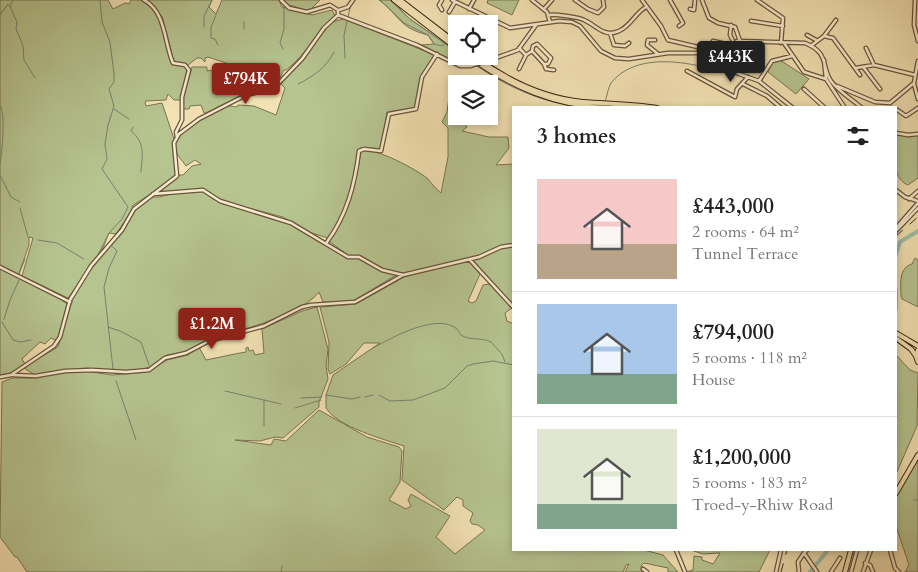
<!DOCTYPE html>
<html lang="en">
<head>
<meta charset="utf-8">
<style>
  body { margin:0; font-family:Cardo,serif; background:#f6f6f6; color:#222; height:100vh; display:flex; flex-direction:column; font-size:19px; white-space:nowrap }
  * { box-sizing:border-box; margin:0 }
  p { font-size:16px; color:#767676 }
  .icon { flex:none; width:28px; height:28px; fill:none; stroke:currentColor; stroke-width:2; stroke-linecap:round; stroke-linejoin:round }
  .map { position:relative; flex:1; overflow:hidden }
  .panel { position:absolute; left:512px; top:106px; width:385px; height:445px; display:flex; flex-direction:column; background:#fff; border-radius:0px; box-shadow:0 2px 8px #0003 }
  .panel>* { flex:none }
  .fabs { position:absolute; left:448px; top:15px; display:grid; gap:10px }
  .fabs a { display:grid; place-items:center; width:50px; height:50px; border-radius:0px; background:#fff; box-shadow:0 2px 8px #0003; font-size:25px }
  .price { position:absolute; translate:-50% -42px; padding:0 11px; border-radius:5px; background:#8f2418; color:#fff; font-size:16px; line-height:32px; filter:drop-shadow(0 1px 2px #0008) }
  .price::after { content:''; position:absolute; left:50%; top:30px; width:15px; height:11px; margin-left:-8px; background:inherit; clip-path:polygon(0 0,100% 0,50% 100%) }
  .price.selected { background:#222; color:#fff }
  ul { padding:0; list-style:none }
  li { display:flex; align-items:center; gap:15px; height:125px; padding:0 25px }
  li+li { border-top:1px solid #e0e0e0 }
  li span { display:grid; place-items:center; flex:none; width:140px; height:100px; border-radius:0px; color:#555 }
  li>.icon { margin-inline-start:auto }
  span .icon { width:60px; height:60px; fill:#fffc; stroke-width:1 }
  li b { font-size:21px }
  h2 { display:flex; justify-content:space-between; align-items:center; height:60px; padding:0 25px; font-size:21px }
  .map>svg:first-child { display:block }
</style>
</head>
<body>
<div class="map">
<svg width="918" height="572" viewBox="0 0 918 572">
  <rect width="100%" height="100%" fill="#f3e2b4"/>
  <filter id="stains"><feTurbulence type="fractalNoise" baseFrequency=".004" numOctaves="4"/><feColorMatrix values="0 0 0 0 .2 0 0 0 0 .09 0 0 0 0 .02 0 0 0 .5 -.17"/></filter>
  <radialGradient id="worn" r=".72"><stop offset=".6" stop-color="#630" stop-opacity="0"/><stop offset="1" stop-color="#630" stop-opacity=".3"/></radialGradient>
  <path fill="#b6c490" stroke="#7a7451" d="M0,0H108L113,9L125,3L129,4L131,0C135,0 140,0 143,1C160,6 168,49 173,64L183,65L188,71L181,100H174L168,94L166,100L146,101L145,103L146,106L162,103L174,139L173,151L178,173L175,178L132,206L133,209L116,234L109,233L103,248L68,298L22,276L33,238L29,237V245L18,276L0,265Z
    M146,0H212L209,7L216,14L222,0H279L282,7L312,15L332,10L335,16C316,32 306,55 286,70H284L277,83L270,89L242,95L206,113H204L201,105L190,106L189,109H182L183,98L192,67H207V71L220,69L229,78L238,67L208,57L205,58V62L201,58H197L188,65L174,62L162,16Z
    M283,0H320L309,11L286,4Z
    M379,0H390L410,19L456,51V56H463L473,64L461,65L422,45L434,44L428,35C399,28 400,16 379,0Z
    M488,0H519L512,15L487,3Z
    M343,19L435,55L420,78L419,92L415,108L387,112L381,150L360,148L351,193L337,225L328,238L308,232L283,217L226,202L202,189L156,193L179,175H183L192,166L201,164L195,160L186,166C182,160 175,154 175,146C175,132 217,107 230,106C232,106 235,107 237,107L238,105L254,106L276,115L285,88L280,83L332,22Z
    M780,60L809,79L796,94L768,72L773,62Z
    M449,97L453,99V112L467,127L462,131L489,137H508L509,148L496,165L514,164V243L478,256L408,274L386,270L361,256H349L329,241C347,213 356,184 361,151C373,146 418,170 428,179C432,184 436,189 441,193L448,157V128L442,122L447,112Z
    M896,134L909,137L918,135V178L908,185C890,178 896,151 896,134Z
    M204,191L213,199L228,205L286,221L348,258L359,257L383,272L398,274L353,301L323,302L319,292C307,309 258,326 237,331L235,327L228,328L229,333L216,337L184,352L167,355L150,367L139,370L124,372L86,368L35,375L25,369L27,365L58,347L73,298L87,274L118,237L136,209L152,197H159L180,192Z
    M514,247V304L512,305L471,260L503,248Z
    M915,258L918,260V307L902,299L901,296C901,284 898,268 912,264Z
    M469,260L480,274L468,301L472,303L476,301L483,285L489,284L512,308L505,313L507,321L514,324V550H644L663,555L678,572H668V568L644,563L641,566L642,572H625L629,564L626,565L623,572H27L17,557H15L0,537L2,382L12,378H36L56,373L85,371L112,375L146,372L167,360L188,355L199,347L206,360C221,357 233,354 246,352V348L248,347L249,351L253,350L255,355L264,353L262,329L302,311L317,307L328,349L326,366L328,379L319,402V407L283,438L275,437L260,441L235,440L271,445L274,439L286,441L319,410L367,437L399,447L402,451L400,482L389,500L406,509L411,506L408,500L411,494L450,516L436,537L455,554L485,530L478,525L472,524L470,521L473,513L463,506V500L457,497L444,510L402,480L404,446C383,439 338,427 326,408V395L333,375L380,343H364L346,364L330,374L328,369L329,342L320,307L356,304L404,277Z
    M0,268L59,298L67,304L57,341L51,338L45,344L40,342L22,359L25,364L11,373L0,375Z
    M896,355L910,370L918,373L917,426L896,474Z
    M918,457V572H905L909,565L896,526V496Z
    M691,550H770L759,572H686L693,570L694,556L702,557V560L713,564L720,553L703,554Z"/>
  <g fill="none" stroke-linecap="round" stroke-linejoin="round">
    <path stroke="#77816c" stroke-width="1" d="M14,0L11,3V9L17,22L16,29L23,46L24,60L35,78
      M380,0L404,23L428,35L434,44L442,46L445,43
      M398,7L410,19L456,51
      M0,15L8,4L10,7
      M216,15L211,27V38L215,39L218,45
      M244,22V29
      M204,27V16L212,0
      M283,49L280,43L284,29V0
      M463,56C499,83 538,103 583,107
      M345,58L344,35L350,8
      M298,84C314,76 326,68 334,52
      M605,102C607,96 608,88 611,83C633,55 677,60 708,68
      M0,105C6,111 2,154 0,164
      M114,109L129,119
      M133,127L131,131C146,143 142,156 141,172
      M0,175L11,197L20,202
      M20,208L28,237
      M38,240L57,243L84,259
      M112,246L117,251L109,268L104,287L113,369
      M98,255L109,233L122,219L128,207L102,169L107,159L105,144L108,125L114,106L109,89L114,82V74L110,42L102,22L100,0
      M19,274L25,259
      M4,319L10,300L19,280
      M2,322L13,340L20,342L31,340
      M108,327L120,331L141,342L149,365
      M373,348C391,338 437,312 457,329C458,329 460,335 461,335C470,341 482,337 491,342L502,354L505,362
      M116,381L136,440
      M225,391L281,404
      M326,395L352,399L360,397
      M379,395L390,401L413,400L445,388L467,366L473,364L493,361L514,365
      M365,397L373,395
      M301,398L322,397
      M295,408L321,400
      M264,426V400
      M914,500H918
      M281,572L282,566"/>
    <path stroke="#9dbfa8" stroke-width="4" d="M896,254L900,242L918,231
      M896,289V309
      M810,572L828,550"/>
    <g stroke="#6a543a" stroke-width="5">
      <path id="minor" d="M144,0C166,12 164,42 173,63L185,65L189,70L182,97V120L176,132L177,137
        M281,0L289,8L307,12L330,5L338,10
        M442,0L439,5L442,10
        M452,0L510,28L559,21L572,22L580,26L601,51L615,58L629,59L668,53H703L739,74L759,81L793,108
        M532,0L547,12L550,22
        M575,0L588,9L598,13L604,7L603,0
        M642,0L661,26L668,40L702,48L708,55
        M670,0L683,23L679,26
        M702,0L709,18L718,23L735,27L740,41
        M757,0L783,18L781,43
        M915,0L914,25L918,41
        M469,9L474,0
        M544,9L552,0
        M690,9L694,10L695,0
        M339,10L348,7L353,0
        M449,12L455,2
        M338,15L417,45L460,66H470
        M549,15C555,14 578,17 584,20C596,25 604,38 619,31C631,26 635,13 646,7
        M751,21L783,26
        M731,25L730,35L734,43
        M610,33L614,45L625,46L629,43
        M807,35L816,40
        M824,36L836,20
        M655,40H648L647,45L658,54
        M713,41L730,45
        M784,43L804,72L826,79
        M537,44L551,58L548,64H544L532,51L533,46Z
        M812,45L824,36L833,38L860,75
        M519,48L526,55L532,51
        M866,48L874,65
        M713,58L737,41L805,43C830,53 821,67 831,81C839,92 852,99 862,108
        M490,60L518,50L536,25
        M824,60L826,79L845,108
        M544,64L546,69L554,70
        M856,68L874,65L915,75
        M864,68L880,89
        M519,69L526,55
        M687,71L735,97L737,89L748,77
        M759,81L772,61L792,56
        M743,84L767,96L781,108
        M914,84L918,99
        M837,86L875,102L890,103L914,83L918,61
        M804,89L825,108
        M896,109L906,116L918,108
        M896,133L908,135L918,134
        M896,190L905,197L918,201
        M153,194L203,190L220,201L291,223L348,257H359L382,270L403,275
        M909,199L918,191
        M896,228L918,203
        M896,231L918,208
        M327,242C347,215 355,184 359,151L364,149L381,151L389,114L416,109L422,77L437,54
        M470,260L514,308
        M0,267L70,302
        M13,375L36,376L65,371L92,370L126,372L149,370L165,358L186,353L209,341L264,326L302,307L311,305L355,302L403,275L479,257L501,247L514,245
        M0,377L11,375L54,346L60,337L70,300L91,266L122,230L134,209L177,176L174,143L179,134L199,119L246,95L273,89L302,59L324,28L338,15V10
        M676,550L685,572
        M807,550L804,553L817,572
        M890,550L895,568L899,572
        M865,563L870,565L873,572
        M643,569L647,572
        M776,572L781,550
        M799,572L798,562L804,553
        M831,572L840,558
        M851,572L857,550
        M863,572L871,550"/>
    </g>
    <g stroke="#3d2512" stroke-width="6">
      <path id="major" d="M394,0L456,48
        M400,0L456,43
        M468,56C512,87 555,106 609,108
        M474,56C506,80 543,98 583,102C608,104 632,104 657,108
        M896,333L918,346
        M896,338L911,349L916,356
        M918,350L916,356L918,362
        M896,493L918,455
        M845,572L851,550"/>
    </g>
    <use href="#minor" stroke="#f7ecce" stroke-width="2.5"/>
    <use href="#major" stroke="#f3e2b4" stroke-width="4"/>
    <path stroke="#3d2512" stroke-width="1" stroke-dasharray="9 9" stroke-linecap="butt" d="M896,236L918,217
      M781,572L787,550"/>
    <g stroke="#6a543a" stroke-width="5" stroke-linecap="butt">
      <path id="minor-bridge" d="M470,66L490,60"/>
    </g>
    <use href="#minor-bridge" stroke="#f7ecce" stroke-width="2.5"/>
  </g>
  <rect width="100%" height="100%" filter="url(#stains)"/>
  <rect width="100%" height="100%" fill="url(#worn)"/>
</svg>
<div class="fabs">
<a><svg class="icon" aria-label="locate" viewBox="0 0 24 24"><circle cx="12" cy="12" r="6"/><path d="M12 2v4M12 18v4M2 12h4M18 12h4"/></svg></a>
<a><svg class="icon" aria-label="layers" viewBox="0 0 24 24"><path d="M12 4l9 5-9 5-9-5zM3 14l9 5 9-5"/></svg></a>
</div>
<b class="price selected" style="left:731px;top:83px">£443K</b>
<b class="price" style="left:246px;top:105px">£794K</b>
<b class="price" style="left:212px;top:350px">£1.2M</b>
<section class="panel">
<h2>3 homes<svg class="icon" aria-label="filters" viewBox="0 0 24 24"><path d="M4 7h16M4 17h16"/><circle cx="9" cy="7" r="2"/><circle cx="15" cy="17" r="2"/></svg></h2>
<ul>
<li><span style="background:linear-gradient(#f6c9c9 65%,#b9a48a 0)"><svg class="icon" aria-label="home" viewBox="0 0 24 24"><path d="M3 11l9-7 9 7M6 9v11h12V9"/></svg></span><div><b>£443,000</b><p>2 rooms · 64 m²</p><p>Tunnel Terrace</p></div></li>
<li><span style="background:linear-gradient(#a9c7e8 70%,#7fa58c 0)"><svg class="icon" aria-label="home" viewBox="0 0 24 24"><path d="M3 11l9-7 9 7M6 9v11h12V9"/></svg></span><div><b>£794,000</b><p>5 rooms · 118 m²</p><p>House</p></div></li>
<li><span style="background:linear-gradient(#dfe7d0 75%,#7fa58c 0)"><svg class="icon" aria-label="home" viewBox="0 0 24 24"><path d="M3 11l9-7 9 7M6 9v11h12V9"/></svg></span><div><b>£1,200,000</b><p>5 rooms · 183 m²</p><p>Troed-y-Rhiw Road</p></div></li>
</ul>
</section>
</div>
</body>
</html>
